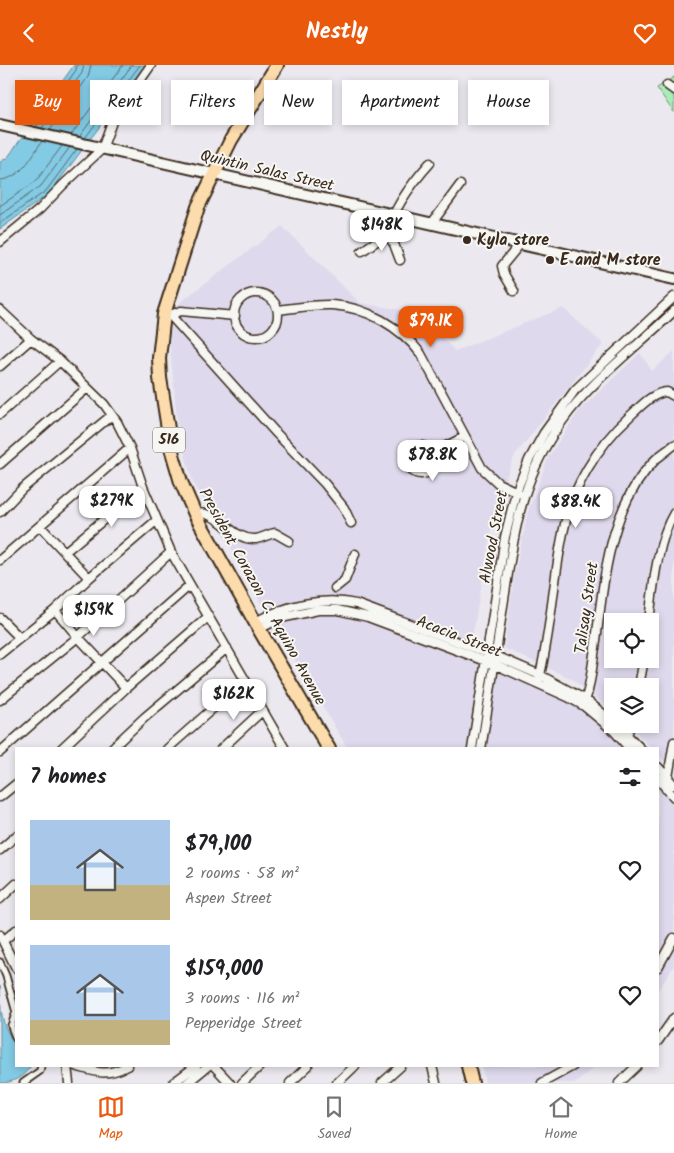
<!DOCTYPE html>
<html lang="en">
<head>
<meta charset="utf-8">
<style>
  body { margin:0; font-family:Kalam,sans-serif; background:#f6f6f6; color:#202124; height:100vh; display:flex; flex-direction:column; font-size:19px; white-space:nowrap }
  * { box-sizing:border-box; margin:0 }
  p { font-size:16px; color:#757577 }
  .icon { flex:none; width:28px; height:28px; fill:none; stroke:currentColor; stroke-width:2; stroke-linecap:round; stroke-linejoin:round }
  .map { position:relative; flex:1; overflow:hidden }
  .side { position:absolute; left:15px; top:682px; width:644px; height:320px; display:flex; flex-direction:column; background:#fff; border-radius:0px; box-shadow:0 2px 8px #0003 }
  .side>* { flex:none }
  .hud { position:absolute; left:15px; top:15px; width:645px; height:45px; display:flex; gap:10px }
  .tools { position:absolute; left:604px; top:548px; display:grid; gap:10px }
  .tools a { display:grid; place-items:center; width:55px; height:55px; border-radius:0px; background:#fff; box-shadow:0 2px 8px #0003; font-size:25px }
  .price { position:absolute; translate:-50% -42px; padding:0 11px; border-radius:10px; background:#fff; color:#222; font-size:16px; line-height:32px; filter:drop-shadow(0 1px 2px #0008) }
  .price::after { content:''; position:absolute; left:50%; top:30px; width:15px; height:11px; margin-left:-8px; background:inherit; clip-path:polygon(0 0,100% 0,50% 100%) }
  .price.selected { background:#ea580c; color:#fff }
  ul { padding:0; list-style:none }
  li { display:flex; align-items:center; gap:15px; height:125px; padding:0 15px }
  li span { display:grid; place-items:center; flex:none; width:140px; height:100px; border-radius:0px; color:#555 }
  li>.icon { margin-inline-start:auto }
  span .icon { width:60px; height:60px; fill:#fffc; stroke-width:1 }
  li b { font-size:21px }
  h2 { display:flex; justify-content:space-between; align-items:center; height:60px; padding:0 15px; font-size:21px }
  .tag { padding:0 18px; border-radius:0px; background:#fff; box-shadow:0 2px 8px #0003; font-size:18px; line-height:45px }
  .tag.selected { background:#ea580c; color:#fff }
  header { display:flex; justify-content:space-between; align-items:center; height:65px; padding:0 15px; background:#ea580c; color:#fff; font-size:22px; font-weight:700 }
  .tabs { display:flex; justify-content:space-around; align-items:center; height:70px; border-top:1px solid #e0e0e0; background:#fff; font-size:14px; color:#757577 }
  .tabs a { display:grid; justify-items:center; gap:2px }
  .tabs .selected { color:#ea580c }
  .map>svg:first-child { display:block }
</style>
</head>
<body>
<header><svg class="icon" aria-label="back" viewBox="0 0 24 24"><path d="M15 5l-7 7 7 7"/></svg>Nestly<svg class="icon" aria-label="heart" viewBox="0 0 24 24"><path d="M12 20l-8-8c-3-5 5-10 8-4 3-6 11-1 8 4z"/></svg></header>
<div class="map">
<svg width="674" height="1018" viewBox="0 0 674 1018">
  <rect width="100%" height="100%" fill="#ebe9ef"/>
  <filter id="ink" filterUnits="userSpaceOnUse"><feTurbulence type="fractalNoise" baseFrequency=".02" numOctaves="2"/><feDisplacementMap in="SourceGraphic" scale="10" xChannelSelector="R" yChannelSelector="G"/><feConvolveMatrix kernelMatrix="1 2 1 2 8 2 1 2 1" color-interpolation-filters="sRGB"/></filter>
  <g filter="url(#ink)">
    <path fill="#ded9ec" fill-rule="evenodd" d="M282,161L360,238L419,248L455,286L563,243L603,279L515,390L496,437L468,596L499,607L568,636L614,673L624,684H348L261,538L232,484L193,417L178,366L169,271L179,238Z
      M674,286V706L658,689V684H652L628,659H650V621H612V646L572,614L504,583L514,513L528,446L549,391L579,346L640,288L652,306ZM612,556H650V594H612Z
      M658,722L674,740V901L658,925Z
      M482,1001H595L576,1018H485Z"/>
    <path fill="#a8edb9" stroke="#728c6c" d="M674,12V48L657,23Z"/>
    <path fill="#83cae4" stroke="#668a95" d="M74,0H146L49,129L0,164V97L8,92Z
      M0,921L1,946L5,962L16,982V1001H31C23,1012 13,1018 0,1018Z"/>
    <g fill="none" stroke-linecap="round" stroke-linejoin="round">
      <path stroke="#586a6d" stroke-width="1" d="M36,62L76,5L77,0
        M42,63L82,8L84,0
        M50,65L88,12L91,0
        M71,70L123,0
        M79,72L132,0
        M85,73L140,0
        M0,115C21,114 32,91 42,76
        M0,141L36,116L62,81
        M0,150L41,121L70,82
        M0,158L46,126L77,84"/>
      <g stroke="#3b2a1e" stroke-width="9">
        <path id="pedestrian" d="M0,897L6,911L16,947L11,961L16,974
          M23,1018L40,1006L41,1001"/>
      </g>
      <g stroke="#3b2a1e" stroke-width="11">
        <path id="minor" d="M667,20L674,25
          M432,158L460,120
          M0,177L40,144L63,120L102,84L113,54L151,0
          M362,186L387,169
          M400,195L394,179L387,169C393,144 413,117 430,98
          M514,226L504,209L502,201L520,179
          M234 250a22 22 0 1 1 44 0a22 22 0 1 1-44 0Z
          M0,245L31,274L60,296L104,339L117,357L130,383L143,422L171,487L285,684
          M278,245C295,243 315,239 332,240C366,242 401,262 421,289L482,403L498,418L519,428
          M164,249L170,250L276,368L325,419L344,443L351,458
          M170,250L181,246L235,251
          M0,301L31,274
          M0,349L60,296
          M407 395a14 14 0 1 1 28 0a14 14 0 1 1-28 0Z
          M433,388L464,372
          M0,399L87,323
          M0,447L22,424L112,350
          M195,449C217,443 232,476 256,474C263,473 268,469 275,468L289,476
          M40,461L89,513
          M66,486L143,422
          M0,495L130,383
          M335,523L345,515L355,489
          M55,545L78,572L126,623
          M0,553L20,573
          M649,556C653,524 657,476 674,448
          M255,557C285,541 322,531 356,539L496,591L540,610L586,635L612,656
          M259,564L281,553L318,545H337L368,552L494,599L568,632L584,641L615,667L630,684
          M0,589L55,545L89,513L157,455
          M539,614C551,567 553,516 563,468C571,424 597,381 630,351C639,343 653,327 667,327L674,331
          M639,621L644,594
          M0,635L78,572L171,487
          M584,639C591,621 592,601 595,583C604,519 607,443 656,394C662,389 668,385 674,380
          M616,659L641,684
          M626,673L631,659
          M61,684L126,623L208,552
          M111,684L145,652L227,583
          M167,684L245,615
          M221,684L262,646
          M472,684L505,472L516,427L529,395L544,368L575,325L674,232
          M481,684C489,636 496,588 503,541C514,471 519,414 563,355C591,316 639,280 674,246
          M0,687L190,520
          M658,702L674,720
          M658,714L674,732
          M666,724L674,677
          M0,732L16,719
          M0,785L16,771
          M0,834L16,819
          M0,870L16,903
          M3,876L16,865
          M658,902L674,873
          M658,976L674,953
          M67,1001L69,1018
          M75,1001C96,1007 106,1012 127,1001
          M214,1001L230,1018
          M432,1001L436,1018
          M173,1018L196,1001
          M187,1018L208,1001
          M242,1018L260,1001
          M290,1018L308,1001
          M337,1018L355,1001
          M382,1018L401,1001
          M542,1018L573,1001
          M619,1018L637,1001"/>
      </g>
      <g stroke="#3b2a1e" stroke-width="14">
        <path id="secondary" d="M0,60L674,214"/>
      </g>
      <g stroke="#3b2a1e" stroke-width="16">
        <path id="trunk" d="M277,0L231,75L198,142L164,249L159,293L160,313L171,383L181,417L195,449L259,564L329,684
          M468,1001L472,1018"/>
      </g>
      <use href="#pedestrian" stroke="#f6f6f2" stroke-width="5.5"/>
      <use href="#minor" stroke="#f6f6f2" stroke-width="8"/>
      <use href="#secondary" stroke="#f6f6f2" stroke-width="10"/>
      <use href="#trunk" stroke="#fcdcac" stroke-width="12"/>
    </g>
  </g>
  <g fill="#3b2a1e" stroke="#f6f6f2" stroke-width="2">
    <circle cx="467" cy="175" r="5"/>
    <circle cx="550" cy="195" r="5"/>
  </g>
  <g text-anchor="middle" dominant-baseline="central" stroke-width="4" stroke-linejoin="round" paint-order="stroke">
    <rect fill="#f6f6f2" stroke="#73675e" stroke-width="1" x="153" y="362.5" width="32" height="25" rx="4"/>
    <g font-size="15" font-weight="bold" fill="#3b2a1e">
      <text x="169" y="375">516</text>
    </g>
    <g font-size="16" fill="#3b2a1e" stroke="#f6f6f2">
      <text transform="translate(267 106) rotate(13)">Quintin Salas Street</text>
      <text transform="translate(494 472) rotate(-79)">Alwood Street</text>
      <text transform="translate(262 532) rotate(61)">President Corazon C. Aquino Avenue</text>
      <text transform="translate(587 543) rotate(-82)">Talisay Street</text>
      <text transform="translate(459 572) rotate(21)">Acacia Street</text>
    </g>
    <g font-size="16" font-weight="bold" fill="#3b2a1e" stroke="#f6f6f2" text-anchor="start">
      <text x="477" y="175">Kyla store</text>
      <text x="560" y="195">E and M store</text>
    </g>
  </g>
</svg>
<div class="tools">
<a><svg class="icon" aria-label="locate" viewBox="0 0 24 24"><circle cx="12" cy="12" r="6"/><path d="M12 2v4M12 18v4M2 12h4M18 12h4"/></svg></a>
<a><svg class="icon" aria-label="layers" viewBox="0 0 24 24"><path d="M12 4l9 5-9 5-9-5zM3 14l9 5 9-5"/></svg></a>
</div>
<b class="price" style="left:382px;top:187px">$148K</b>
<b class="price selected" style="left:431px;top:283px">$79.1K</b>
<b class="price" style="left:433px;top:417px">$78.8K</b>
<b class="price" style="left:112px;top:463px">$279K</b>
<b class="price" style="left:576px;top:464px">$88.4K</b>
<b class="price" style="left:94px;top:572px">$159K</b>
<b class="price" style="left:234px;top:656px">$162K</b>
<div class="hud">
<a class="tag selected">Buy</a>
<a class="tag">Rent</a>
<a class="tag">Filters</a>
<a class="tag">New</a>
<a class="tag">Apartment</a>
<a class="tag">House</a>
</div>
<section class="side">
<h2>7 homes<svg class="icon" aria-label="filters" viewBox="0 0 24 24"><path d="M4 7h16M4 17h16"/><circle cx="9" cy="7" r="2"/><circle cx="15" cy="17" r="2"/></svg></h2>
<ul>
<li><span style="background:linear-gradient(#a9c7e8 65%,#c2b280 0)"><svg class="icon" aria-label="home" viewBox="0 0 24 24"><path d="M3 11l9-7 9 7M6 9v11h12V9"/></svg></span><div><b>$79,100</b><p>2 rooms · 58 m²</p><p>Aspen Street</p></div><svg class="icon" aria-label="heart" viewBox="0 0 24 24"><path d="M12 20l-8-8c-3-5 5-10 8-4 3-6 11-1 8 4z"/></svg></li>
<li><span style="background:linear-gradient(#a9c7e8 75%,#c2b280 0)"><svg class="icon" aria-label="home" viewBox="0 0 24 24"><path d="M3 11l9-7 9 7M6 9v11h12V9"/></svg></span><div><b>$159,000</b><p>3 rooms · 116 m²</p><p>Pepperidge Street</p></div><svg class="icon" aria-label="heart" viewBox="0 0 24 24"><path d="M12 20l-8-8c-3-5 5-10 8-4 3-6 11-1 8 4z"/></svg></li>
</ul>
</section>
</div>
<nav class="tabs">
<a class="selected"><svg class="icon" aria-label="map" viewBox="0 0 24 24"><path d="M3 6l6-2 6 2 6-2v14l-6 2-6-2-6 2zM9 4v14M15 6v14"/></svg>Map</a>
<a><svg class="icon" aria-label="saved" viewBox="0 0 24 24"><path d="M7 4h10v16l-5-4-5 4z"/></svg>Saved</a>
<a><svg class="icon" aria-label="home" viewBox="0 0 24 24"><path d="M3 11l9-7 9 7M6 9v11h12V9"/></svg>Home</a>
</nav>
</body>
</html>
